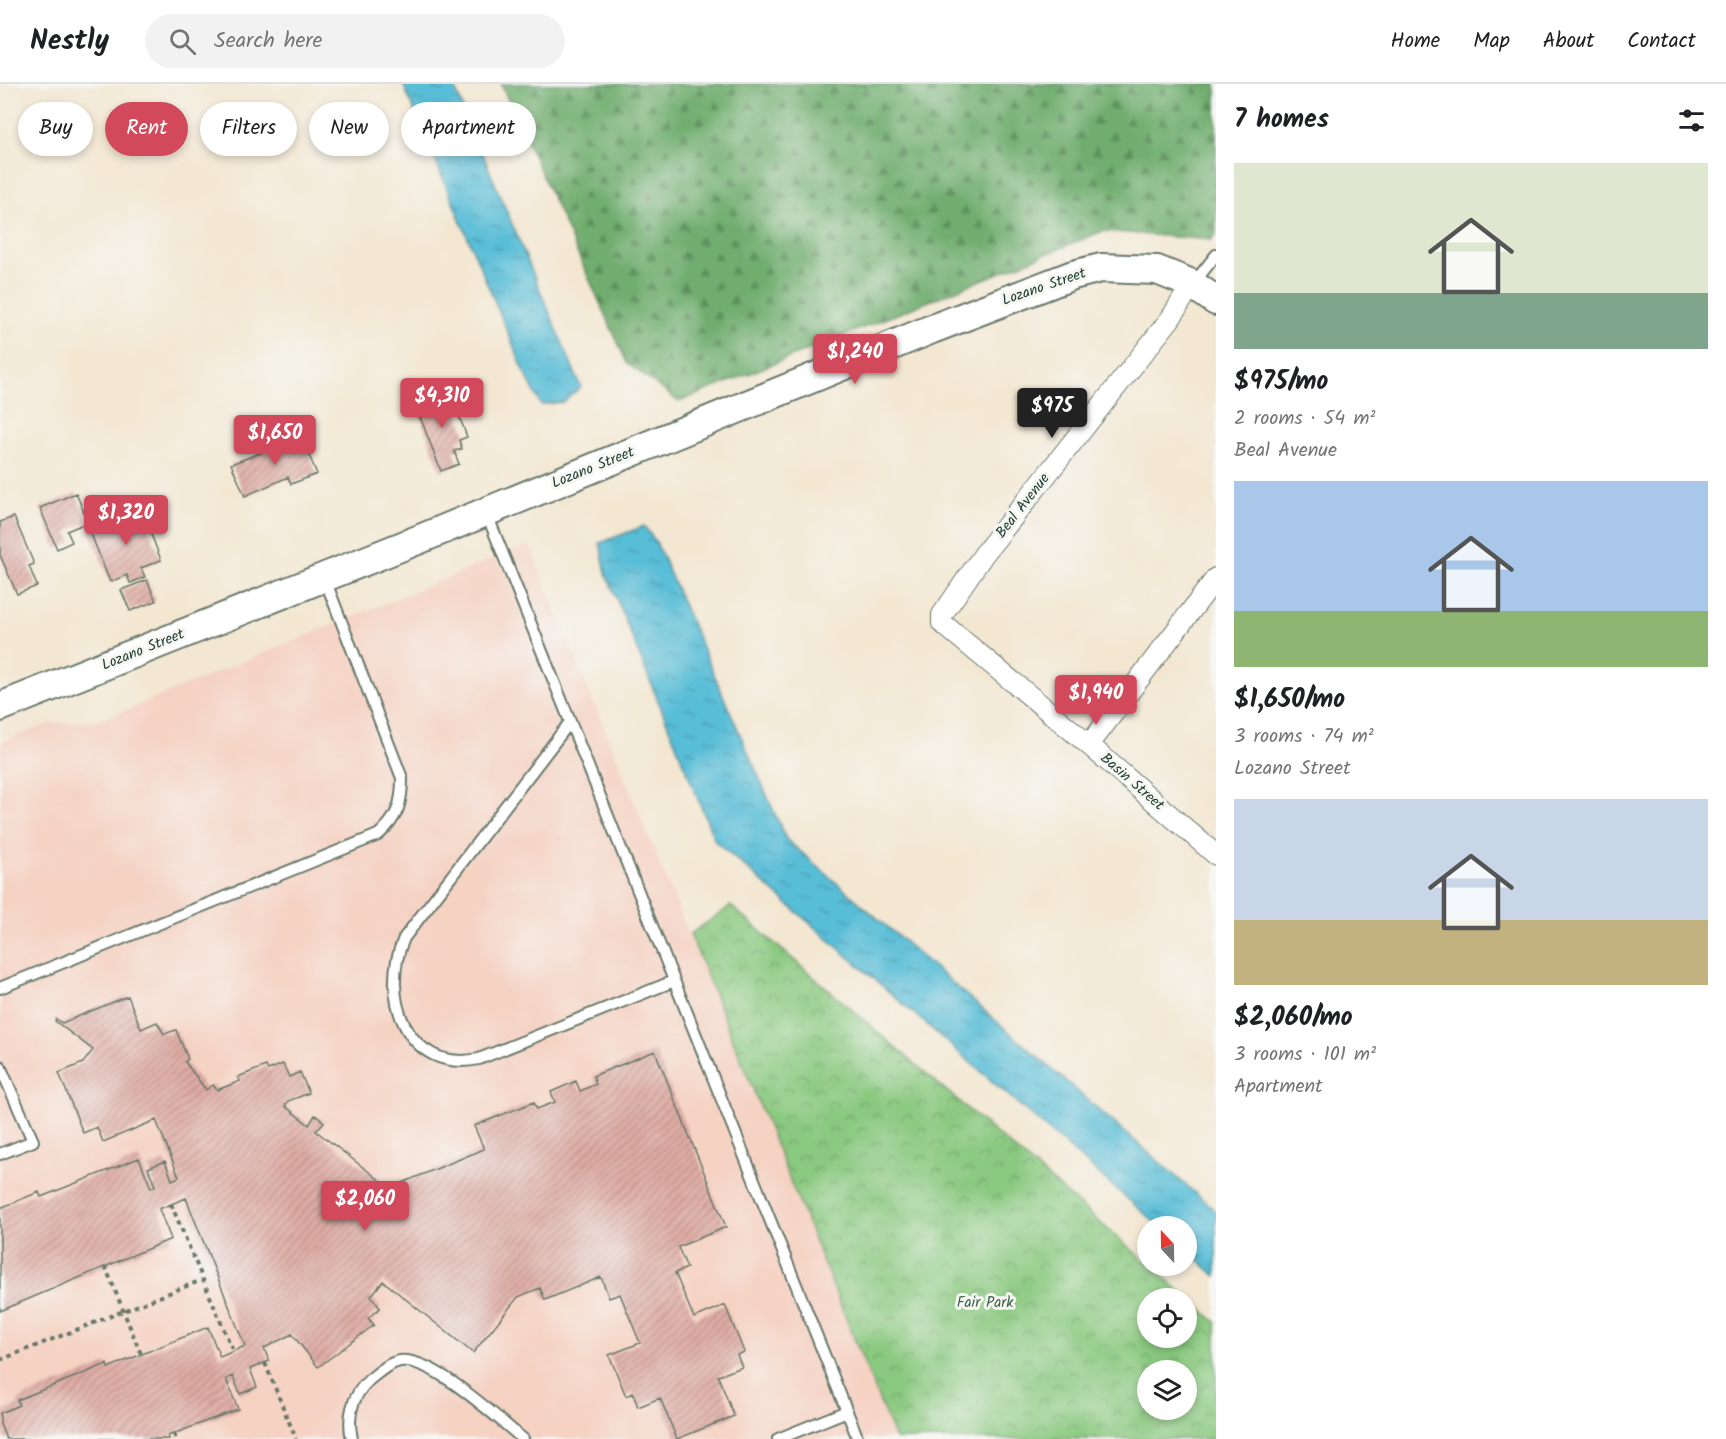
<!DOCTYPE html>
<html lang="en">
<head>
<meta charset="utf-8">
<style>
  body { margin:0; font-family:Kalam,sans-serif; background:#f2f2f2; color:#202124; height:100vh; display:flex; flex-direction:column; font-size:22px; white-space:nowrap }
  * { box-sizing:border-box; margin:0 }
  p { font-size:20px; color:#757577 }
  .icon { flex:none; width:33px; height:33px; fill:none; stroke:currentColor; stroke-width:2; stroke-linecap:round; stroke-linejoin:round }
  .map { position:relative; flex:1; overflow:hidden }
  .panel { display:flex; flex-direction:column; background:#fff; width:510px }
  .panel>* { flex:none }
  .top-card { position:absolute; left:18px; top:18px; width:570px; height:54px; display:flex; gap:12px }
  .needle { width:39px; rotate:338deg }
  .buttons { position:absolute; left:1137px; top:1132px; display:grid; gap:12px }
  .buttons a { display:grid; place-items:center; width:60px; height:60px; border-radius:50%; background:#fff; box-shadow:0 3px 9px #0003; font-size:30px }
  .price { position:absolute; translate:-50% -51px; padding:0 14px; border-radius:6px; background:#d1495b; color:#fff; font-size:20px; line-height:39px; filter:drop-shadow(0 2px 3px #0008) }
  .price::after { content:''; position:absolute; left:50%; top:36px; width:18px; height:14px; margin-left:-9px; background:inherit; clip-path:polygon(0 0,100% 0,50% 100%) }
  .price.current { background:#222; color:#fff }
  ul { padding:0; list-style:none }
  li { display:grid; align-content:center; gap:12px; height:318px; padding:0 18px }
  li span { display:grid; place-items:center; height:186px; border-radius:0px; color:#555 }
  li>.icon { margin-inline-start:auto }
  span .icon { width:108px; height:108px; fill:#fffc; stroke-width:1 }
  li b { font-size:26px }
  h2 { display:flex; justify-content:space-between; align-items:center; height:72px; padding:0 18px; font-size:26px }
  .pill { padding:0 21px; border-radius:27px; background:#fff; box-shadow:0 3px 9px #0003; font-size:21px; line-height:54px }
  .pill.current { background:#d1495b; color:#fff }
  header { display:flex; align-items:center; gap:36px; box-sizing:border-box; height:84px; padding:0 30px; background:#fff; border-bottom:2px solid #e0e0e0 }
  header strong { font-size:28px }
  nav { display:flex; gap:33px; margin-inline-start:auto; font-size:21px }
  .search { width:420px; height:54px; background:#f2f2f2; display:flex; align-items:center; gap:15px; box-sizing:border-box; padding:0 21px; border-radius:33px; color:#757577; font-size:22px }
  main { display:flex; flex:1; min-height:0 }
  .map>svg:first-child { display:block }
</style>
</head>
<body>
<header>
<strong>Nestly</strong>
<div class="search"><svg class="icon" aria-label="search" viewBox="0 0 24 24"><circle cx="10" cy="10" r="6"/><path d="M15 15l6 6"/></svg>Search here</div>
<nav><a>Home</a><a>Map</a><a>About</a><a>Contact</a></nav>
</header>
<main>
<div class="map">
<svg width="1216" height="1355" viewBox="0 0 1216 1355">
  <defs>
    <pattern id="forest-firs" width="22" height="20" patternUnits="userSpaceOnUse" patternTransform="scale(1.5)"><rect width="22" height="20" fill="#6fad6e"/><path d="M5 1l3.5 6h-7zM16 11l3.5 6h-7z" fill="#5b8e5b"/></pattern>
    <pattern id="park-crowns" width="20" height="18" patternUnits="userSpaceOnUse" patternTransform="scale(1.5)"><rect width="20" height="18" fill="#8ac980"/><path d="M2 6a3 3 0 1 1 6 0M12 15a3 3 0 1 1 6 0" fill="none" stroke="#70a46a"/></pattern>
    <pattern id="water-ripples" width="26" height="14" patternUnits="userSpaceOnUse" patternTransform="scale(1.5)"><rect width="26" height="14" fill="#59bdd7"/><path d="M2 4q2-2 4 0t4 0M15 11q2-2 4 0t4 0" fill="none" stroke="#499baf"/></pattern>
    <pattern id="building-hatch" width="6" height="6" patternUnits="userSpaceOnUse" patternTransform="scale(1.5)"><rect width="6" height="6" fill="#dfaca4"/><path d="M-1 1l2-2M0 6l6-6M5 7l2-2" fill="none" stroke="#b48d86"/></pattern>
  </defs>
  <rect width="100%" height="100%" fill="#f6f6f2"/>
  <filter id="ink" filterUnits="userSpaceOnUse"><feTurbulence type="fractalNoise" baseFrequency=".0167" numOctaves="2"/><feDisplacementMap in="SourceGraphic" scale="12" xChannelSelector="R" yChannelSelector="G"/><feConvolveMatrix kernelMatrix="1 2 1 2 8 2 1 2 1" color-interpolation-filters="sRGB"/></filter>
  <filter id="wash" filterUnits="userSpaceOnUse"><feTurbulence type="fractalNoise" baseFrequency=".008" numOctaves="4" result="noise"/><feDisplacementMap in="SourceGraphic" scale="24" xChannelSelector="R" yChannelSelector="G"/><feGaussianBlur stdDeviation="1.35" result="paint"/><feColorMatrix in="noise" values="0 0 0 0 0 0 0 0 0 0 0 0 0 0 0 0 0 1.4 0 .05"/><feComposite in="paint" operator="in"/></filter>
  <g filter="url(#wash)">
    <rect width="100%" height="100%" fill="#f3e7d2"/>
    <path fill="#f5d2c2" d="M529,460L895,1355H0V658L51,639L99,637Z"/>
    <path fill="url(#forest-firs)" stroke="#477551" stroke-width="1.5" d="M501,0H1216V150L1211,156L1103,147L679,318L627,279Z"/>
    <path fill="url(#park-crowns)" stroke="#54835a" stroke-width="1.5" fill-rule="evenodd" d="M731,822L1216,1238V1355H895L690,850ZM1148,1215H1186V1254H1148ZM1148,1287H1186V1326H1148Z"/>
    <path fill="url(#water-ripples)" stroke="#3c7d86" stroke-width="1.5" d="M403,0H453L581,303L563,318L541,321L524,287Z
      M644,442L656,458L786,755L1216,1127V1192L1187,1166L1186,1143H1160L715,757L606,489L600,459Z"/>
    <g id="blocks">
      <path fill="url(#building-hatch)" d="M443,309L448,322L452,320L456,324L467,353L459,356L462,365L454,367L459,380L441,387L415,320Z
        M300,350L317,390L291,400L288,393L245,412L231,380L285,360L284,357Z
        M76,409L88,438L67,447L72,458L57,465L40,424Z
        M141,424L161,476L141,484L145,493L130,499L127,491L110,498L89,445Z
        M14,433L34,480L29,482L37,502L17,510L0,471V438Z
        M147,496L156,517L130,527L121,506Z
        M128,912L141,945L157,938L164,950L176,946L188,975L185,978L206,1006L213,1001L217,1006L240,997L238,993L266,982L268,986L283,980L289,993L300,988L309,1009L288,1017L285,1022L309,1041L315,1031L324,1038L316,1047L390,1104L484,1065L474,1042L534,1018L537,1025L555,1018L551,1008L576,997L580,1007L596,1000L593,992L655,967L726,1143L678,1163L687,1184L675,1189L694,1234L725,1221L744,1268L737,1271L742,1283L718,1292L734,1332L677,1355L660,1314L638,1323L633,1309L626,1312L609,1271L640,1259L620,1210L609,1214L601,1193L545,1216L540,1204L518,1213L473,1269L383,1197L371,1212L380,1224L368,1234L374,1241L318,1283L292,1250L264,1264L269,1277L250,1285L257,1303L240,1310L233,1292L226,1295L238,1325L168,1352L169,1355H6L0,1340V1329L19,1321L17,1316L107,1280L108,1284L208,1243L220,1273L245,1262L186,1114L159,1125L171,1155L0,1227V1124L39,1108L41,1113L139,1074L151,1104L155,1102L148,1084L165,1077L172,1096L179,1093L156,1036L103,1058L97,1043L83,1049L59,989L83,979L93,966L55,937L56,935L62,939Z"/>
    </g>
  </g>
  <g filter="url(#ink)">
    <use href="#blocks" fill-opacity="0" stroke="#69786b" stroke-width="1.5"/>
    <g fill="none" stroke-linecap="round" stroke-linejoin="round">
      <g stroke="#69786b" stroke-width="14">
        <path id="lane" d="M1193,200L1216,171
          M486,428L858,1355
          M570,638L404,854C379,911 406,990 479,975L674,897
          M0,904L378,751C398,734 402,719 402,694L324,493
          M0,982L33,1057L0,1070
          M352,1355C347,1333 352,1312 369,1296C378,1289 388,1279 400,1277C433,1273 497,1334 523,1355
          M778,1355L847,1327"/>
      </g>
      <g stroke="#69786b" stroke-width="22">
        <path id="street" d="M1192,200L1171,234L984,470L942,531V539L1089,661L1216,771
          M1089,661L1216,494"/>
      </g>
      <g stroke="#69786b" stroke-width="32">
        <path id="secondary" d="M0,623L420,455L932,245L1073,191L1101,184L1157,186L1192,200L1216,217"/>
      </g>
      <path stroke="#69786b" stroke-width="4" stroke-dasharray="4.5 4.5" stroke-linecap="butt" d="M171,1120L233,1267
        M105,1182L141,1270
        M0,1276L202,1196
        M265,1279L296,1355
        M174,1350L176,1355"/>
      <use href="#lane" stroke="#fff" stroke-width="10"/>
      <use href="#street" stroke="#fff" stroke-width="20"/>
      <use href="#secondary" stroke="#fff" stroke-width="28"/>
    </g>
  </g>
  <g text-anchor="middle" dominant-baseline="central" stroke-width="6" stroke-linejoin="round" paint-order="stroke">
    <g font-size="15" fill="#1f3d34" stroke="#f6f6f2">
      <text transform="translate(1044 203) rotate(-19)">Lozano Street</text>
      <text transform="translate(593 384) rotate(-22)">Lozano Street</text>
      <text transform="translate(1023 422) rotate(-52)">Beal Avenue</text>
      <text transform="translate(143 566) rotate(-22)">Lozano Street</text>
      <text transform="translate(1132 698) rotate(41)">Basin Street</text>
    </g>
    <g font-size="15" fill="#3a6047" stroke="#f6f6f2">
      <text x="985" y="1219">Fair Park</text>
    </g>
  </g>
</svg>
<div class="buttons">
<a><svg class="needle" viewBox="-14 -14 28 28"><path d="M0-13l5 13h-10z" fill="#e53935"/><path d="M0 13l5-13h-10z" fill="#757577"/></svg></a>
<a><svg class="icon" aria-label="locate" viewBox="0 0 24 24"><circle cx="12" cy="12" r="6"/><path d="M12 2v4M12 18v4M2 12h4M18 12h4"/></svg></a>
<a><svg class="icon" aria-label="layers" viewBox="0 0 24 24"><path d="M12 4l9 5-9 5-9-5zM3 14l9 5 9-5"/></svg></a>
</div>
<b class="price" style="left:855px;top:301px">$1,240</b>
<b class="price" style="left:442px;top:345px">$4,310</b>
<b class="price current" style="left:1052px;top:355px">$975</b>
<b class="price" style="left:275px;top:382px">$1,650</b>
<b class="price" style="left:126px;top:462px">$1,320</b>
<b class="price" style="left:1096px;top:642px">$1,940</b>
<b class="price" style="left:365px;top:1148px">$2,060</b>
<div class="top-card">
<a class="pill">Buy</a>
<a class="pill current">Rent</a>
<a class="pill">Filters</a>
<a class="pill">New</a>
<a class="pill">Apartment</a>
</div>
</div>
<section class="panel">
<h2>7 homes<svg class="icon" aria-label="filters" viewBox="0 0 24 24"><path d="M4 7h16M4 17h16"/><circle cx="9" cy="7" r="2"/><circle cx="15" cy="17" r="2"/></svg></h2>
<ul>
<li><span style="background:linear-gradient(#dfe7d0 70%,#7fa58c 0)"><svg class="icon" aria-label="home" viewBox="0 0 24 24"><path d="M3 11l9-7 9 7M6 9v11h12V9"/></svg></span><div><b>$975/mo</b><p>2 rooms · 54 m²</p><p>Beal Avenue</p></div></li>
<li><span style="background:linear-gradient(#a9c7e8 70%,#8fb573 0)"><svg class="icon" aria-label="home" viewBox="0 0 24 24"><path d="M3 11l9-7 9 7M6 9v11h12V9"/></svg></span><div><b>$1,650/mo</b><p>3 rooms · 74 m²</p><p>Lozano Street</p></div></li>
<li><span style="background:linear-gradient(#c9d6e8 65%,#c2b280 0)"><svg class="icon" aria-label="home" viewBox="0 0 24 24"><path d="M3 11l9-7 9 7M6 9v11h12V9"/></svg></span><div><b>$2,060/mo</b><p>3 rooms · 101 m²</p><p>Apartment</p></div></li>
</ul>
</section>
</main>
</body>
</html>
